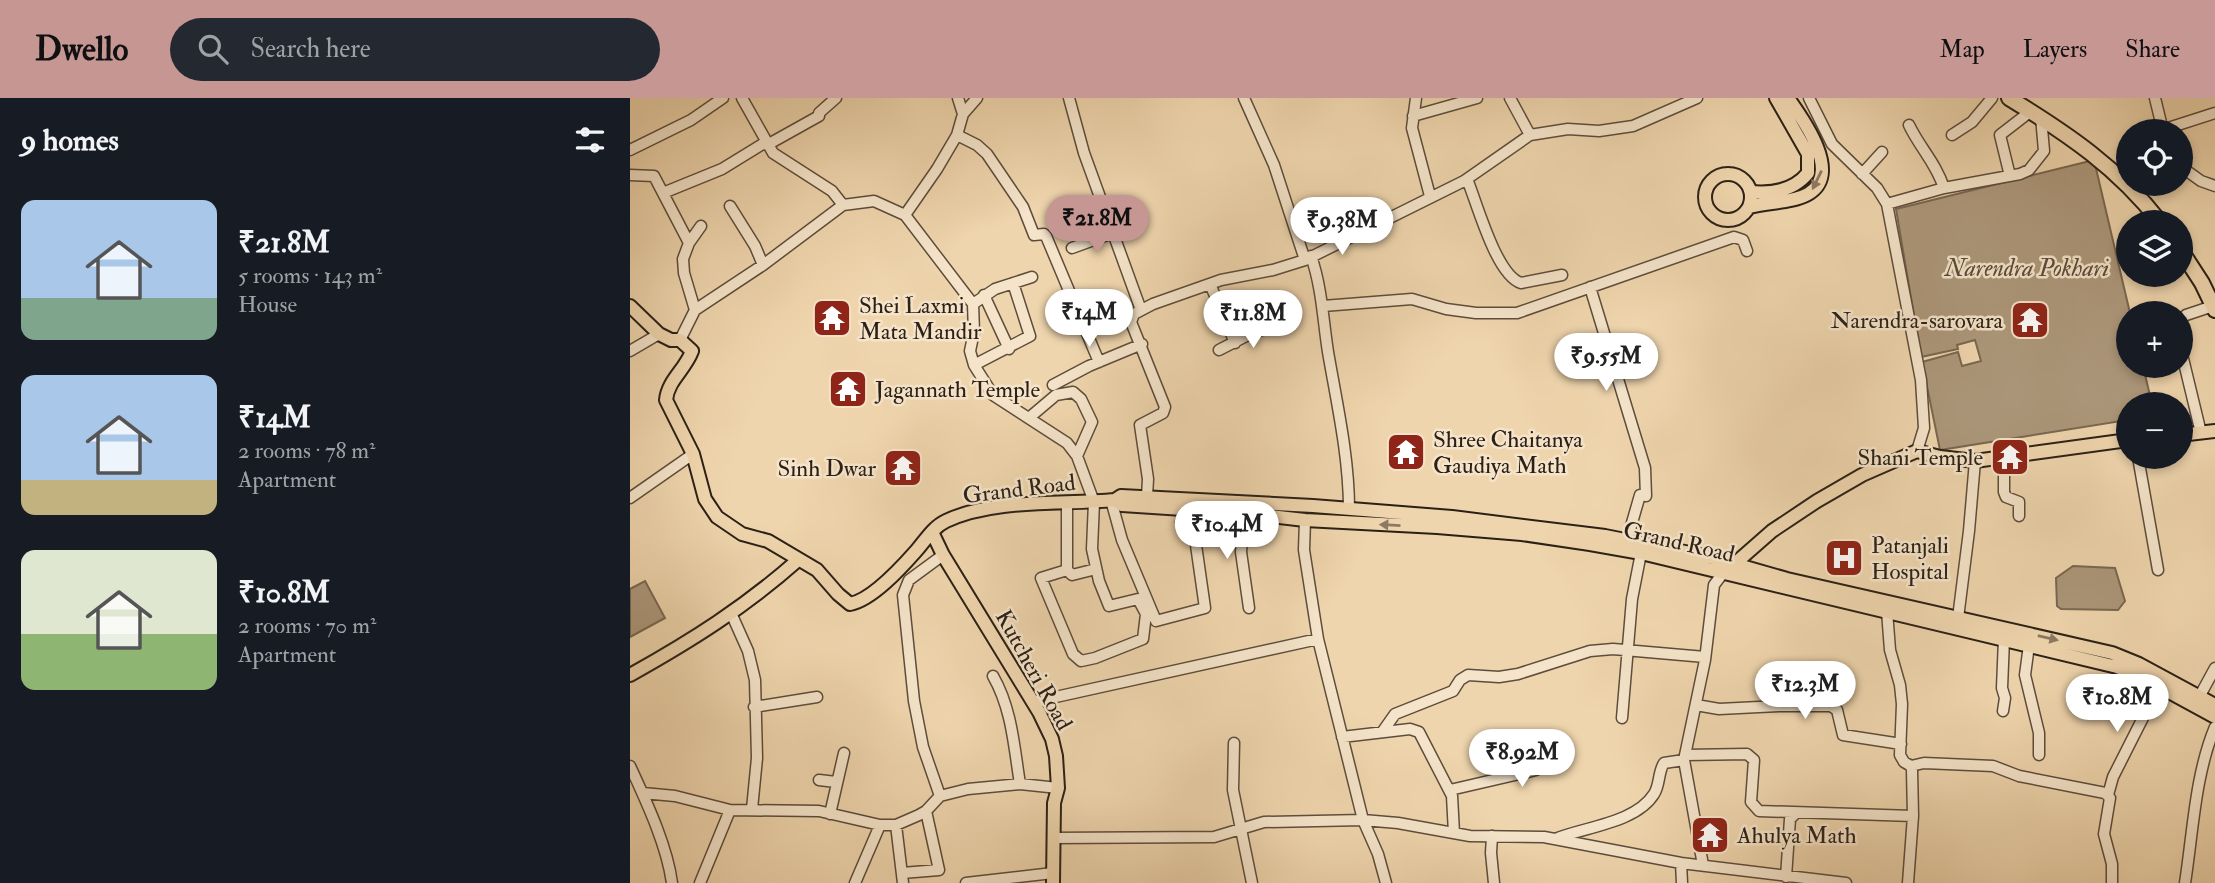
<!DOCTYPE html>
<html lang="en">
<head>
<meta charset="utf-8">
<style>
  body { margin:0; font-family:"IM FELL Double Pica",serif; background:#242831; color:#f1f3f6; height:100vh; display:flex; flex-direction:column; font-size:26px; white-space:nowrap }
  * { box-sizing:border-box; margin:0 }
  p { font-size:23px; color:#9ea1a6 }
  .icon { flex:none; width:38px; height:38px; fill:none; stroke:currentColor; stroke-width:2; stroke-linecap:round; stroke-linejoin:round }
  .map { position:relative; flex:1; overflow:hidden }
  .panel { display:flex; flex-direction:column; background:#171b24; width:630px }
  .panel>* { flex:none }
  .fabs { position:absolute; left:1486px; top:21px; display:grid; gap:14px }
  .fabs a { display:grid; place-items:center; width:77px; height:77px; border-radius:50%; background:#171b24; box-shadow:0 4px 10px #0003; font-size:35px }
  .price { position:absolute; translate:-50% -60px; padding:0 16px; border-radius:24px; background:#fff; color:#222; font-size:23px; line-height:46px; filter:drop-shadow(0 2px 4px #0008) }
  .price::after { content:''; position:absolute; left:50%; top:42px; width:21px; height:16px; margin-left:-10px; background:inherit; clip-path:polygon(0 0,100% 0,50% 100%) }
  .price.active { background:#c59692; color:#111 }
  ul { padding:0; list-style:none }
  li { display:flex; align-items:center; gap:21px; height:175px; padding:0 21px }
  li span { display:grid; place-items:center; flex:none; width:196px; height:140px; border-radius:14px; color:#555 }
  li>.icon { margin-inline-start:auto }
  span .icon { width:84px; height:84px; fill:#fffc; stroke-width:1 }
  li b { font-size:30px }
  h2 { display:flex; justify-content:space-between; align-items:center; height:84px; padding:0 21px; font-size:30px }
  header { display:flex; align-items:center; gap:42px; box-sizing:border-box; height:98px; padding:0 35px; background:#c59692; color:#111 }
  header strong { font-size:33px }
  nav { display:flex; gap:38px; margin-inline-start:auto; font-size:24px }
  .search { width:490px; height:63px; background:#242831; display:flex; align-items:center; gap:18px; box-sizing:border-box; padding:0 24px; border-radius:38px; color:#9ea1a6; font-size:26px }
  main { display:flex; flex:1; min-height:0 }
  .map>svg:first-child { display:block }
</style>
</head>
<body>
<header>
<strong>Dwello</strong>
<div class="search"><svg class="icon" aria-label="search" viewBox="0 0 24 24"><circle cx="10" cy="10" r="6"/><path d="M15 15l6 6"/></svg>Search here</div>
<nav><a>Map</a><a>Layers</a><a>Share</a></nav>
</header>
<main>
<section class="panel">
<h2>9 homes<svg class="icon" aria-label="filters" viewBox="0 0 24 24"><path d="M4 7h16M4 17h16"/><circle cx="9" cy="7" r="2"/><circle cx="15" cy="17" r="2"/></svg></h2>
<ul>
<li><span style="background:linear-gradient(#a9c7e8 70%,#7fa58c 0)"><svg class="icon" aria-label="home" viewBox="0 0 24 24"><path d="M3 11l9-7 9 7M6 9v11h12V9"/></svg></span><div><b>₹21.8M</b><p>5 rooms · 143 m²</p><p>House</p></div></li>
<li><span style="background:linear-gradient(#a9c7e8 75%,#c2b280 0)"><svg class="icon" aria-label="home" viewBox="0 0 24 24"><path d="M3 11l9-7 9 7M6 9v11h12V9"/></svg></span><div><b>₹14M</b><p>2 rooms · 78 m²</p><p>Apartment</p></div></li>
<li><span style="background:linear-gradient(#dfe7d0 60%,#8fb573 0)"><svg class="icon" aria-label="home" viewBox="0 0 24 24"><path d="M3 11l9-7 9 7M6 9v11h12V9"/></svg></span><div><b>₹10.8M</b><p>2 rooms · 70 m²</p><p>Apartment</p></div></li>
</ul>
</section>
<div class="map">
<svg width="1585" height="785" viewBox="0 0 1585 785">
  <rect width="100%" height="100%" fill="#efd5ad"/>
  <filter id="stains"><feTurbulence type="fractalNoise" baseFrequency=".00286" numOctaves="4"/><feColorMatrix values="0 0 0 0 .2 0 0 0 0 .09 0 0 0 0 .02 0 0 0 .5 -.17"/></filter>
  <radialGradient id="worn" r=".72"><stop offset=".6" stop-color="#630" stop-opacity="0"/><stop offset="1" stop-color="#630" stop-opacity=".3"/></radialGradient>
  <path fill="#ac977a" stroke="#786752" stroke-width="2" d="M1464,62L1500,215H1498V268H1513L1522,306H1498V322L1310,352L1292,264L1328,254L1332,268L1351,263L1345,242L1327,247L1328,251L1291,259L1266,111Z
    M1443,468L1485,470L1495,503L1488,512L1431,511L1427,508L1426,480Z
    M15,483L35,520L0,539V491Z"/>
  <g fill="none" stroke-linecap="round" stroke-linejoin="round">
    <g stroke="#5c4d3c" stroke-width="13">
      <path id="minor" d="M112,0L143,55L202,93L213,107
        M328,0L333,16
        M439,0L454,55L511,212
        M614,0L644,67L675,162
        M786,0L782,30L800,98
        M880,0L900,37
        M1179,0L1202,46L1247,90L1257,106L1291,282L1294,330L1287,353
        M1525,0L1533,33
        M783,18L847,0
        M1279,27C1290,50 1306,65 1314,90
        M1532,32L1585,15
        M327,37L347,47L357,56L393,109L404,137L414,136L416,138L469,264
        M1322,37L1342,24L1362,0
        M137,47L189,18V15L206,0
        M0,52L61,22L93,0
        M1550,68L1571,83L1585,88
        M1232,76L1252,54
        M0,77L24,78L59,145L71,128
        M1380,78L1370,37L1401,13
        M837,81C847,105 866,177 891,185L932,177
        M33,95L92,71L136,44
        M1257,106L1314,90L1390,76L1399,72L1414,53L1411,19
        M100,108L125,148L133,167
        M275,117L307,71L327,37L333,16L347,0
        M59,145L53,161L54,175L65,212
        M442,150L483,135
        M681,158C692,190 693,222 698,254C707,306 719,359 719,411
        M580,186L605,245
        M960,189L1015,370L1016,398
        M354,197L379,251
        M343,206L365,191L402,179
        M693,208L782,201L816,211L846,215H887L1104,139L1113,142L1117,153
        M1550,222L1556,217L1583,208
        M50,242L65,212L133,167L213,107L244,103L275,117L343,206L344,234L340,253L344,267L363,297L437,345L447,358L464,404L462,451L469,483L479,508L508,501L516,516L513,541L465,560L451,563L443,556L411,480L437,472L442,477L466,471
        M1550,248L1571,335
        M589,252L622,235L647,227
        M0,253L29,236
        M344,267L400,238L383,185
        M423,287L459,268L512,246
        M400,319L426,297L443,294L451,301L462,324L447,358
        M1374,359V394L1376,399L1389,404V418
        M1508,359L1528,472
        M517,398L518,381L510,327L533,315L535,309L501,224L504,216L523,206L591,182L643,172L675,162L834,83L900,37L938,31L969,33L1003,28L1067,0
        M0,400L63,356
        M481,402L492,442L526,523L575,510L563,426L551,424
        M437,405V472
        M614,415L611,454L619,510
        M675,422L674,452L688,541L733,722L748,756L756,785
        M997,442L1010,397
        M1257,513L1260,552L1270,587L1272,606L1270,657L1274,664L1281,668L1282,672L1283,718L1278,785
        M101,515L118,553L125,582L127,660L122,711
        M1328,520L1339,433L1345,363
        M1399,547L1395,577L1409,635V657
        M363,578C382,611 384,649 390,686
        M1567,603L1585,570
        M403,604L688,541
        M1066,607L1089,611L1149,608H1201L1207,612L1213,637L1271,646
        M124,609L187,599
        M1373,613L1375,600L1372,590L1374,541
        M992,620L1002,501L1011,455
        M753,633L765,616L823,593L830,582L838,577L869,579L888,576L960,553L983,551L1075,559
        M712,639L780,631L789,634L822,698L824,735
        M604,645L603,692L622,785
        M1055,657L1117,656L1124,662L1121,704L1129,713L1283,718
        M0,668C16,703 37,747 42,785
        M1281,668L1294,665L1363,668L1389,678L1475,695L1480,700L1474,736L1482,766V785
        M189,682L206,684
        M820,692L906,672
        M13,695L45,698L100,712L189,713L250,727H266L289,717L296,713L310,698L338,691L390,686L428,690
        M1478,697L1483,679L1529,588
        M310,698L293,649L284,603L273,497L279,482L313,457
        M200,716L214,655
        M266,727L273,785
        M862,738L861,755L864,785
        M423,740L584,739L634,724L733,722L768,725L840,738L914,739L1051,765L1216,785
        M925,741C954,729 1006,725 1024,696C1030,687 1028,674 1034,665L1054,662
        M1051,765L1052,785
        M1073,767L1054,662L1075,562L1084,487L1093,475
        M272,775L309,772L296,713
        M1156,779L1160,721L1166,715
        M70,785L100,712
        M225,785L250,727
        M336,785L423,775
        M1555,785C1563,734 1565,677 1585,629"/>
    </g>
    <g stroke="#2b2017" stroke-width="16">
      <path id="major" d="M1075 99a23 23 0 1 1 46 0a23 23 0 1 1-46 0Z
        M1121,94C1142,96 1164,92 1178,75V56L1146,0
        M1119,109C1137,104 1162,105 1178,96C1213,76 1173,21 1158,0
        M0,208L29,236L41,242H50L62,253C55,272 38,282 36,302L63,356L75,401L87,419L112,436L138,443L187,472L208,496L220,506C242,502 271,470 286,453C295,443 303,429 316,423C364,400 433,407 485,402L491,398L683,408L822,419L975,438L1080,459L1157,481L1482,555L1509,566L1585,607
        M1550,337L1585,333
        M485,402L492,407L614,415L675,422L807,429L892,436L960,446L1011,455L1487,569L1506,576L1585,619
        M302,434L313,457L409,614L422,641L426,658L428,690L424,705L423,785
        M1101,469L1142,433L1187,403L1232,377L1287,353L1310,359L1345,363L1498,342
        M0,577C61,543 115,509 168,462"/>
    </g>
    <g stroke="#2b2017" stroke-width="18">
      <path id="highway" d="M1379,0C1438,36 1488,70 1530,124
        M1550,151L1572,185L1585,212"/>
    </g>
    <use href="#minor" stroke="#f5e4ca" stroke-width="10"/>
    <use href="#major" stroke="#efd5ad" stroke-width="12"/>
    <use href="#highway" stroke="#efd5ad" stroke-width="14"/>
  </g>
  <defs><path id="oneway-solid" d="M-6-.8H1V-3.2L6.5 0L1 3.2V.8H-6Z" transform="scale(1.75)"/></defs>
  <g fill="#8d7a62">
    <use href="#oneway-solid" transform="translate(1187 82) rotate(116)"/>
    <use href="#oneway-solid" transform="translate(760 427) rotate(-177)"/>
    <use href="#oneway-solid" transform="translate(1418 540) rotate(13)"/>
  </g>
  <defs>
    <g id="temple-square" transform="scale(2.0125)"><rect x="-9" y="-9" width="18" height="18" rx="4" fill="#8f2418" stroke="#f5e4ca"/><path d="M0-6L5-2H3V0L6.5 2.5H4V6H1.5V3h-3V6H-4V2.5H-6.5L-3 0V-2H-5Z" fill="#fff"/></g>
    <g id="hospital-square" transform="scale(2.0125)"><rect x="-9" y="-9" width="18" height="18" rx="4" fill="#8f2418" stroke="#f5e4ca"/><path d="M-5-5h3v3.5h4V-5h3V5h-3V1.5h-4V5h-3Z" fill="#fff"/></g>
  </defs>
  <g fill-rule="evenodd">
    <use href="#temple-square" x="202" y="220"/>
    <use href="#temple-square" x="1400" y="222"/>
    <use href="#temple-square" x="218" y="291"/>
    <use href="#temple-square" x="776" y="354"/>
    <use href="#temple-square" x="1380" y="359"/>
    <use href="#temple-square" x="273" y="370"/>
    <use href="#hospital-square" x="1214" y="460"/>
    <use href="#temple-square" x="1080" y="737"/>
  </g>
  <g text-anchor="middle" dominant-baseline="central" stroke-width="5" stroke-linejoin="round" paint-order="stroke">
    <g font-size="23" fill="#2b2017" stroke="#f5e4ca" text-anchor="start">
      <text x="229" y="207">Shei Laxmi<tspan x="229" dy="26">Mata Mandir</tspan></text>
      <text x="1373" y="222" text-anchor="end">Narendra-sarovara</text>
      <text x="245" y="291">Jagannath Temple</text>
      <text x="803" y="341">Shree Chaitanya<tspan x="803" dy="26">Gaudiya Math</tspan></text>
      <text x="1353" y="359" text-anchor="end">Shani Temple</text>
      <text x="246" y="370" text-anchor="end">Sinh Dwar</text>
      <text x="1241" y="447">Patanjali<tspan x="1241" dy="26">Hospital</tspan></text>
      <text x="1107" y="737">Ahulya Math</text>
    </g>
    <g font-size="23" fill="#2b2017" stroke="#f5e4ca">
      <text transform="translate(389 391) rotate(-7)">Grand Road</text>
      <text transform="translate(1049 444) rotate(13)">Grand Road</text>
      <text transform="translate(404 572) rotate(61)">Kutcheri Road</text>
    </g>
    <g font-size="24" font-style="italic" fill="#584a3a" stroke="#f5e4ca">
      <text x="1397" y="170">Narendra Pokhari</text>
    </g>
  </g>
  <rect width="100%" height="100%" filter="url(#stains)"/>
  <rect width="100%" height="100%" fill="url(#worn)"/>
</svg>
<div class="fabs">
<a><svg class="icon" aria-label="locate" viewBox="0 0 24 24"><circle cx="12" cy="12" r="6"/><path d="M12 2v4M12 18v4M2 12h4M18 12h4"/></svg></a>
<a><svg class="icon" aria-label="layers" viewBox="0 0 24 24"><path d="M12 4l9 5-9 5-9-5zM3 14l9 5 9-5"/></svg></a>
<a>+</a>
<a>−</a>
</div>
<b class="price active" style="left:467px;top:157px">₹21.8M</b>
<b class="price" style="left:712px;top:159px">₹9.38M</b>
<b class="price" style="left:459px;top:251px">₹14M</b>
<b class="price" style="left:623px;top:252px">₹11.8M</b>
<b class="price" style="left:976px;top:295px">₹9.55M</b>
<b class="price" style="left:597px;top:463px">₹10.4M</b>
<b class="price" style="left:1175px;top:623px">₹12.3M</b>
<b class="price" style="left:1487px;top:636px">₹10.8M</b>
<b class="price" style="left:892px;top:691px">₹8.92M</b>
</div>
</main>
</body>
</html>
